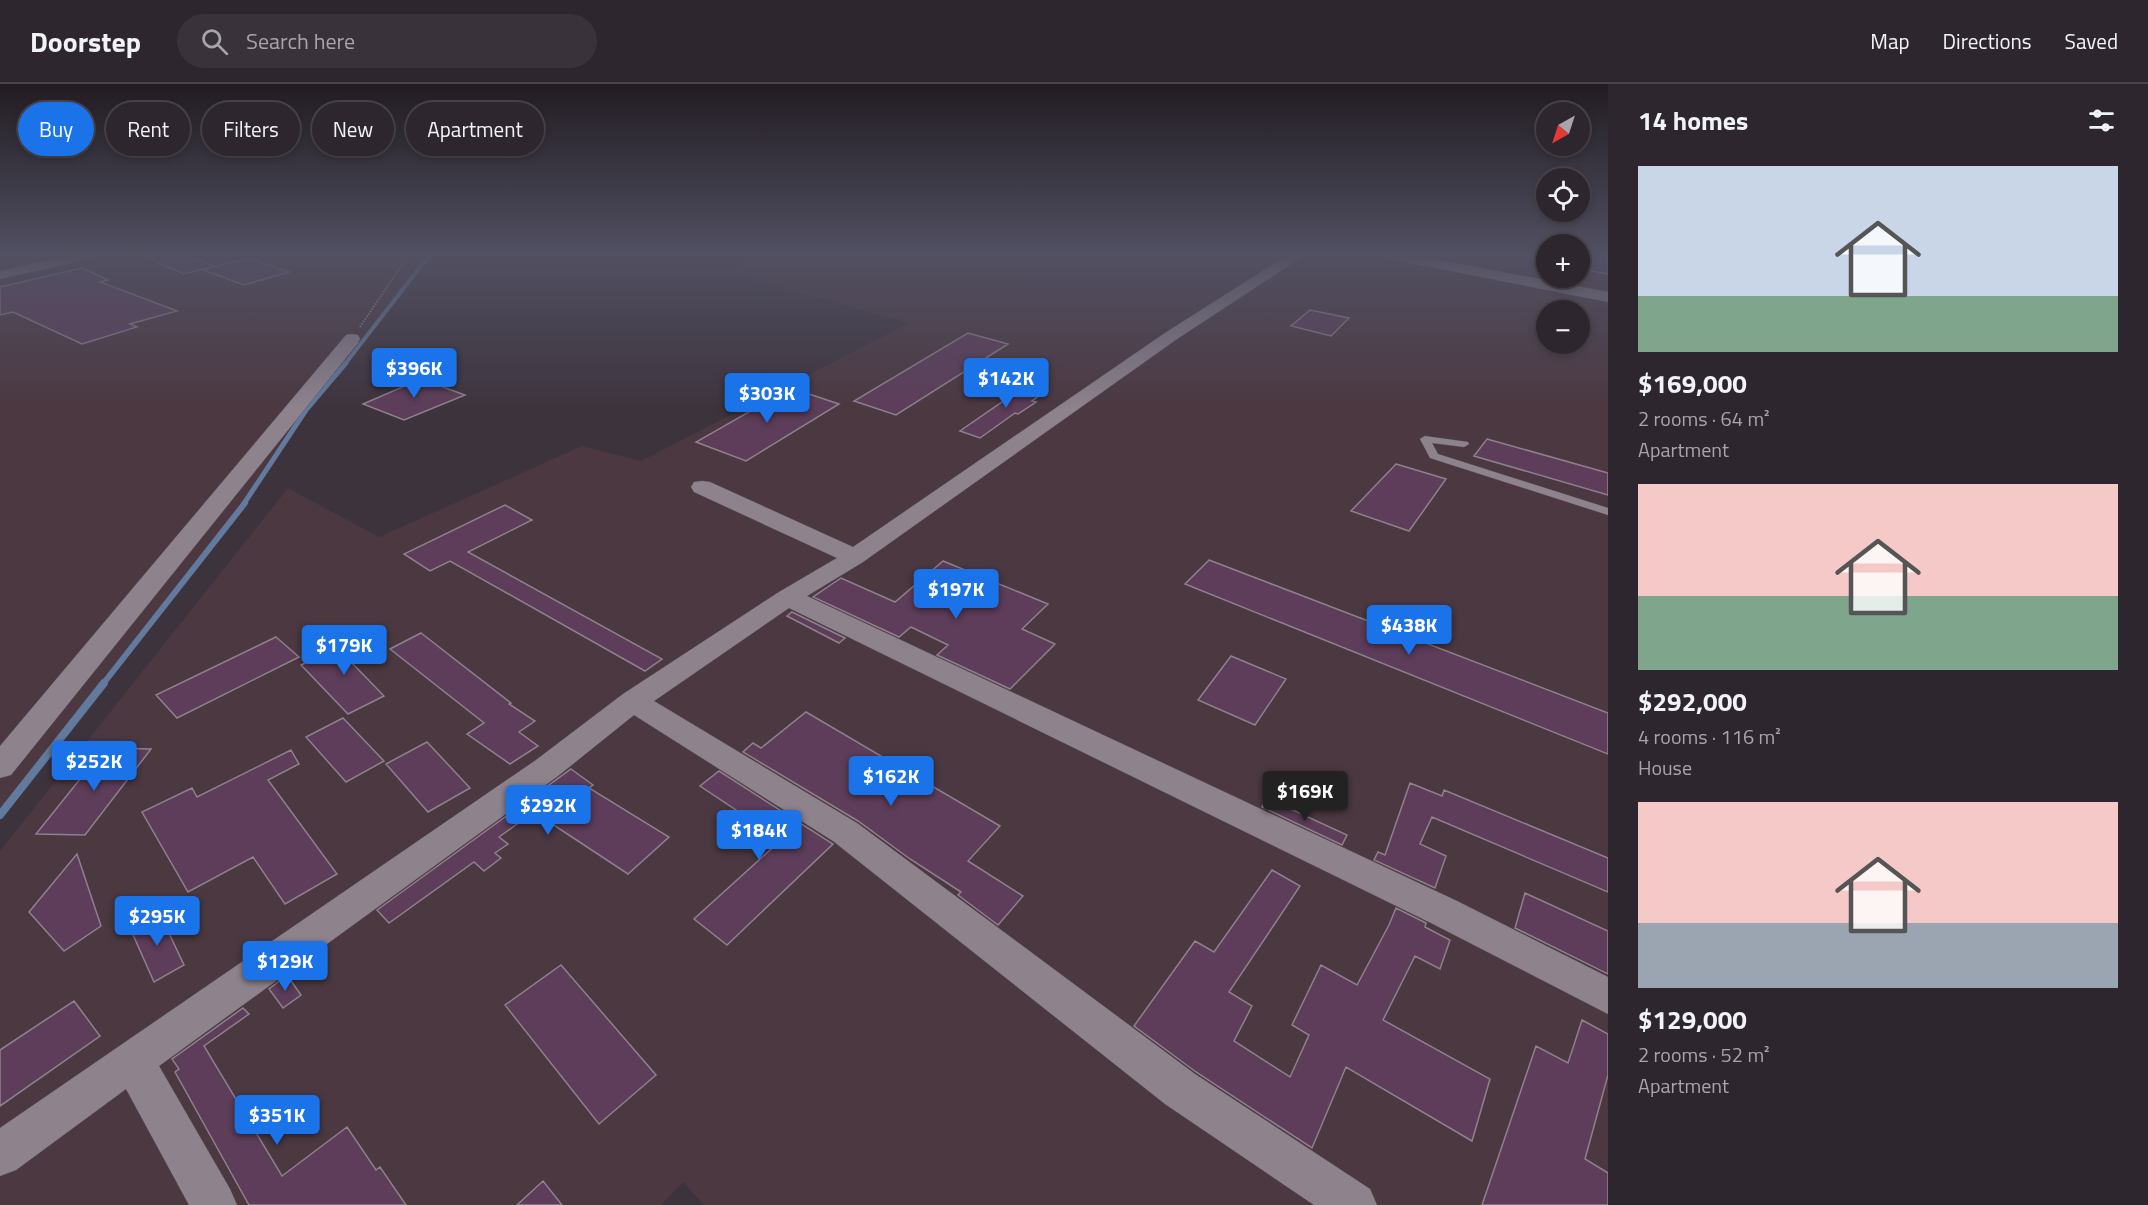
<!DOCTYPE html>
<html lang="en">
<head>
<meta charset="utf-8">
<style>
  body { margin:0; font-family:"Titillium Web",sans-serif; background:#3a323a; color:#f1f3f6; height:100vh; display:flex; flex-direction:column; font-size:22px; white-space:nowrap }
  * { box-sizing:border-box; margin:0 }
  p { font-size:20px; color:#a7a5aa }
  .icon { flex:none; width:33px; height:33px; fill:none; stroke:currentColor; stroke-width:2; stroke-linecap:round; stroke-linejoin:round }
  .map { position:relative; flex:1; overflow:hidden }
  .panel { display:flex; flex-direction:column; background:#2e262e; width:540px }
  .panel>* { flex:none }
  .top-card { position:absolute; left:18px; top:18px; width:570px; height:54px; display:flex; gap:12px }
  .needle { width:39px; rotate:219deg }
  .tools { position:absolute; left:1536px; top:18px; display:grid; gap:12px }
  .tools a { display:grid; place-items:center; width:54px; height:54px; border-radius:50%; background:#2e262e; box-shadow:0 3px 9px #0003,0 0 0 2px #49434a; font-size:30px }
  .price { position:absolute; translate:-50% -51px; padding:0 14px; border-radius:6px; background:#1a73e8; color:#fff; font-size:20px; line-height:39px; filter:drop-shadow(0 2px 3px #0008) }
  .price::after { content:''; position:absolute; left:50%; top:36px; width:18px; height:14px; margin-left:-9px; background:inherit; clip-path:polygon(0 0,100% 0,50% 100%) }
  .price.active { background:#222; color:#fff }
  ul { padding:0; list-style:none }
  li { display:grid; align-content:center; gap:12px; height:318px; padding:0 30px }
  li span { display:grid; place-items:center; height:186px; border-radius:0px; color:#555 }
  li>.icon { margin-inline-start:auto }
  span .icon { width:108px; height:108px; fill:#fffc; stroke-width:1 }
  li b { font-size:26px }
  h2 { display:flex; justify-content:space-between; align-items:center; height:72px; padding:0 30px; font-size:26px }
  .chip { padding:0 21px; border-radius:27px; background:#2e262e; box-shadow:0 3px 9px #0003,0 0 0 2px #49434a; font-size:21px; line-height:54px }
  .chip.active { background:#1a73e8; color:#fff }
  header { display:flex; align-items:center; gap:36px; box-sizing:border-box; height:84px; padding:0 30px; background:#2e262e; border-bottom:2px solid #49434a }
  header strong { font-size:28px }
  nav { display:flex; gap:33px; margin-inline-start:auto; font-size:21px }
  .search { width:420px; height:54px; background:#3a323a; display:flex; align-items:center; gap:15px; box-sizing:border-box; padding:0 21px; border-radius:33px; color:#a7a5aa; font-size:22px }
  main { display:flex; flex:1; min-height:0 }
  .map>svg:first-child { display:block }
</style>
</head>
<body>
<header>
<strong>Doorstep</strong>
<div class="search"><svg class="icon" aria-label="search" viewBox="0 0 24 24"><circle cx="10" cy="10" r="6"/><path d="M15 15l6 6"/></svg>Search here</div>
<nav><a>Map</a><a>Directions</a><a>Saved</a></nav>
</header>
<main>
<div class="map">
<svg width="1608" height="1121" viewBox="0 0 1608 1121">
  <rect width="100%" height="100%" fill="#3d333d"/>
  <path fill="#4b3841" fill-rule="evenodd" d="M0,169H431L357,266L306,326L255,406L0,731Z
    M779,169H1546V194H1580V169H1608V1121H704L683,1098L661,1121H0V767L288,404L379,453L582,362L641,377L909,239L723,188ZM1546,226H1580V260H1546Z"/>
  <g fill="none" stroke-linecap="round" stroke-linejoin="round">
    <path stroke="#617a9d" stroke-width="4" d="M345,280L431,169"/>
    <path stroke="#617a9d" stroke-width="5" d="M243,421L306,326L346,279"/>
    <path stroke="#617a9d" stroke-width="6" d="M103,600L245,419"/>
    <path stroke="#617a9d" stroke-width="8" d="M0,731L104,599"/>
  </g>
  <path fill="#5d3d59" stroke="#8e818c" stroke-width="1.5" d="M136,169H181L214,182L184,190Z
    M1580,169H1608V190L1580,185Z
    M248,174L289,188L244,201L203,186Z
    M82,184L108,196L100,198L177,227L130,240L137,243L82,260L13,228L0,231V203Z
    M1310,226L1349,234L1331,252L1291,242Z
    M968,249L1008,260L896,331L854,317Z
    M1038,293L1047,306L1032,317L1036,318L1018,330L1015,329L980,354L960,347Z
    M421,295L465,311L404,336L363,320Z
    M791,304L839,320L746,377L696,358Z
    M1487,355L1608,389V411L1474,372Z
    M1396,380L1446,395L1409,447L1351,427Z
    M505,421L532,436L468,468L662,575L645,587L450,477L430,487L404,470Z
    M1209,476L1608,629V670L1185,500Z
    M943,477L1048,520L1022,545L1055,560L1010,605L937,571L948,561L911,543L899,553L813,513L841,494L895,518Z
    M792,528L845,554L839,559L787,532Z
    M421,549L511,619L509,620L535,637L519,648L538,662L510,680L467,650L484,639L390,565Z
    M276,553L299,573L177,634L156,611Z
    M359,553L374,565L350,577L384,612L348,630L301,581Z
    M1231,572L1286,595L1255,641L1198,616Z
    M806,628L1000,742L968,777L1023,812L998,841L958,811L961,808L910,775L858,737L743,668L753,659L761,664Z
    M343,634L384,677L346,698L306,653Z
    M427,658L470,704L428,728L386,680Z
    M105,664L151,665L85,751L36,750Z
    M291,666L299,680L268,696L337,790L285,820L253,773L188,808L142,728L192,704L197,713Z
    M571,685L593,701L589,704L669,753L628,790L534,728L499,753L508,760L495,769L501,774L484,787L474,778L389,839L377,826Z
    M719,687L833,760L727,861L694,835L781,756L700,702Z
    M1410,699L1442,712L1444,706L1608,774V808L1432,733L1420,760L1446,772L1435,804L1374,776L1378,768L1385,771Z
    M1267,714L1347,751L1342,761L1262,723Z
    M77,770L101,842L64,867L29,828Z
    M1272,786L1300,802L1229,908L1252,922L1234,957L1290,993L1309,951L1292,941L1321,881L1357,901L1389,841L1396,824L1426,839L1425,843L1450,856L1440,885L1415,872L1383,936L1490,995L1472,1057L1346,983L1312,1064L1196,988L1134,942L1195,857L1214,868Z
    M1525,809L1608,847V890L1515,844Z
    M159,828L184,881L154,898L130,844Z
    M561,881L656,991L599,1040L505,921Z
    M287,891L301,911L283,924L269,905Z
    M74,917L100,952L0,1022V966Z
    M243,924L249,930L204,962L282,1092L347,1043L376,1086L380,1083L406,1121H249L175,988L179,985L172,975Z
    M1582,936L1608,950V991L1585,1075L1608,1089V1121H1482L1536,962L1568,979Z
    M543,1097L562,1121H517Z"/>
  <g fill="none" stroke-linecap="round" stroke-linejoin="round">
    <g stroke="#595059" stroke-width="1">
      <path id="lane" d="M1425,352L1468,358L1469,360L1464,363L1432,359L1438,370L1608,424V431L1430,374L1420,355Z"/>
    </g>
    <g stroke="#595059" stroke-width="1">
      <path id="street" d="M78,169H104L102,172L0,195V187Z
        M1291,169H1308L1177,255L863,478L807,512L1457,817L1608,893V930L1431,839L789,524L654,617L857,739L1195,990L1370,1105L1377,1121H1314L1165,1020L833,757L634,631L558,692L159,982L230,1105L237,1121H189L126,1005L16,1086L0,1092V1044L536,676L623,610L779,508L837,474L694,408L691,403L694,398L702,397L710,398L853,463L1165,249Z
        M1373,169H1403L1608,208V218L1380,173Z
        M352,250L358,251L360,255L358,259L11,691L0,694V662L346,251Z"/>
    </g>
    <path stroke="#938b93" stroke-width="2" stroke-dasharray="1.5 1.5" stroke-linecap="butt" d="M360,243L410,169"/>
    <use href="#lane" fill="#8e828d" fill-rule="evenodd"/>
    <use href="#street" fill="#8e828d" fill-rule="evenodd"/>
  </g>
  <linearGradient id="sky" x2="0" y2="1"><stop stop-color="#221c22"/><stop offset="0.52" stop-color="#515062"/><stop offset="1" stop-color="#515062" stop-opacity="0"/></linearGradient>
  <rect width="1608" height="326" fill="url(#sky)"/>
</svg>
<div class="tools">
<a><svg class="needle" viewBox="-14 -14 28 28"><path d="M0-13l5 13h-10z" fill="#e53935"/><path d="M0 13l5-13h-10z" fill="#a7a5aa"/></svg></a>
<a><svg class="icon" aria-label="locate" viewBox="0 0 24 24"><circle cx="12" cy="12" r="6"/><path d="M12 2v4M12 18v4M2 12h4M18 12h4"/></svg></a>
<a>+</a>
<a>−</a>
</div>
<b class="price" style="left:414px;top:315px">$396K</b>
<b class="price" style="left:1006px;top:325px">$142K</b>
<b class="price" style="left:767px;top:340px">$303K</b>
<b class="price" style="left:956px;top:536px">$197K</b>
<b class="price" style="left:1409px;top:572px">$438K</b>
<b class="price" style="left:344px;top:592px">$179K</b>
<b class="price" style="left:94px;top:708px">$252K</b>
<b class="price" style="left:891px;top:723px">$162K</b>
<b class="price active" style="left:1305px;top:738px">$169K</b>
<b class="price" style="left:548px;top:752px">$292K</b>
<b class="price" style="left:759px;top:777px">$184K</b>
<b class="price" style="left:157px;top:863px">$295K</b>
<b class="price" style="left:285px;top:908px">$129K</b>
<b class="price" style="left:277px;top:1062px">$351K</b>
<div class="top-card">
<a class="chip active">Buy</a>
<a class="chip">Rent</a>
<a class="chip">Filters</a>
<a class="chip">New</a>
<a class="chip">Apartment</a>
</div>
</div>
<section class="panel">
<h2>14 homes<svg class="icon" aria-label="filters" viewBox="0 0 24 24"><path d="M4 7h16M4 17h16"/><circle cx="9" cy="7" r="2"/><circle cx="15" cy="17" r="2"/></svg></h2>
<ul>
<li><span style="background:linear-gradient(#c9d6e8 70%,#7fa58c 0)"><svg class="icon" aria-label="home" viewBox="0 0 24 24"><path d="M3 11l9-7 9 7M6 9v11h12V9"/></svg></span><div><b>$169,000</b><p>2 rooms · 64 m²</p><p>Apartment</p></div></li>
<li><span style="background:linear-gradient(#f6c9c9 60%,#7fa58c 0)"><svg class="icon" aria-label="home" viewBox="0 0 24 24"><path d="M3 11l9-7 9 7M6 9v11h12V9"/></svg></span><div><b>$292,000</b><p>4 rooms · 116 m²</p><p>House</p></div></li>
<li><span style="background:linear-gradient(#f6c9c9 65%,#9aa5b1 0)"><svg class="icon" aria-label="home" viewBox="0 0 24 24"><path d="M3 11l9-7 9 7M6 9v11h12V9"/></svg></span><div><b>$129,000</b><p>2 rooms · 52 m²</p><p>Apartment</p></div></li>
</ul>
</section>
</main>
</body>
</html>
